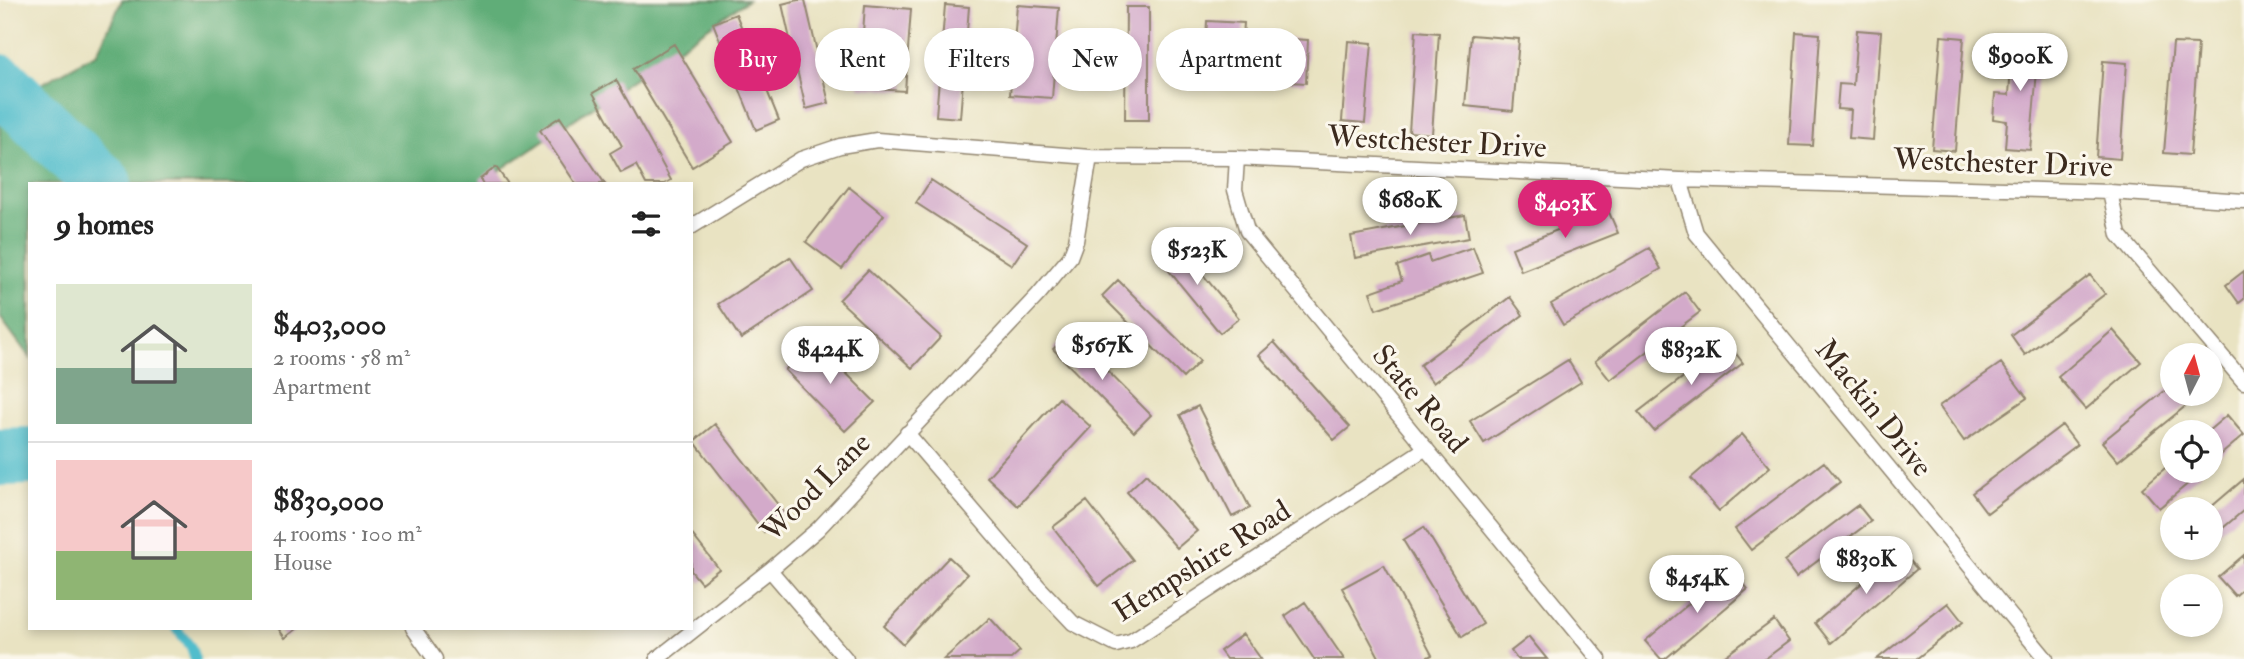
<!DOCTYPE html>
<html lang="en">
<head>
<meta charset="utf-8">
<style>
  body { margin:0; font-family:"IM FELL Double Pica",serif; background:#f6f6f6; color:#222; height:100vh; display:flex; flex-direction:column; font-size:26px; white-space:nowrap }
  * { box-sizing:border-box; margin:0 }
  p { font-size:23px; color:#767676 }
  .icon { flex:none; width:38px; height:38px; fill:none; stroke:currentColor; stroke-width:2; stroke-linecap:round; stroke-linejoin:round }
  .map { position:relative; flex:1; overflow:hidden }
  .drawer { position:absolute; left:28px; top:182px; width:665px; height:448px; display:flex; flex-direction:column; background:#fff; border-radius:0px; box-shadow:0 4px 10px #0003 }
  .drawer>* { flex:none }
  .hud { position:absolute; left:714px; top:28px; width:665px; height:63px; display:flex; gap:14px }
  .needle { width:46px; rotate:6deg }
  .tools { position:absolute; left:2160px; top:343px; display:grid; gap:14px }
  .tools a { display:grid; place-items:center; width:63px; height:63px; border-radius:50%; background:#fff; box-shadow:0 4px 10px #0003; font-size:35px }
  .price { position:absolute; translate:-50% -60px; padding:0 16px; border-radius:24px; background:#fff; color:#222; font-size:23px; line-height:46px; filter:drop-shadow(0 2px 4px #0008) }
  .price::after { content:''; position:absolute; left:50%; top:42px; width:21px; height:16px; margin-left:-10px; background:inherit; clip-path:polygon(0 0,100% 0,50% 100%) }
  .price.on { background:#db2777; color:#fff }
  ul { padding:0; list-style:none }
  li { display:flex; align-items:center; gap:21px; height:175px; padding:0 28px }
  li+li { border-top:2px solid #e0e0e0 }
  li span { display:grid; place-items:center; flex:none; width:196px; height:140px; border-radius:0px; color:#555 }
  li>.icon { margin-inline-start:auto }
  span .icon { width:84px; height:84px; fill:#fffc; stroke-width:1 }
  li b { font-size:30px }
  h2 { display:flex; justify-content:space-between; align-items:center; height:84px; padding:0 28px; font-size:30px }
  .pill { padding:0 24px; border-radius:32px; background:#fff; box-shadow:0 4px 10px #0003; font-size:24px; line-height:63px }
  .pill.on { background:#db2777; color:#fff }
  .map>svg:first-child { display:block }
</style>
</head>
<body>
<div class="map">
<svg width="2244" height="659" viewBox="0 0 2244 659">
  <rect width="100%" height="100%" fill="#fbf7ec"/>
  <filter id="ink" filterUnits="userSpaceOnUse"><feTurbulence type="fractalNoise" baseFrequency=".0143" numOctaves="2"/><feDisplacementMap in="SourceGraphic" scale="14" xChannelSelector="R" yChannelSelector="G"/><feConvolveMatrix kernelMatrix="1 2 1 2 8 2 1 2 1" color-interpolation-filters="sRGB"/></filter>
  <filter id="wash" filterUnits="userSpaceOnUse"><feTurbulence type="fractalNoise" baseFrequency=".00686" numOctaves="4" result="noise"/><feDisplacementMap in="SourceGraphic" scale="28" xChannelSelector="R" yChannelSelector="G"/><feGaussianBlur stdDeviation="1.57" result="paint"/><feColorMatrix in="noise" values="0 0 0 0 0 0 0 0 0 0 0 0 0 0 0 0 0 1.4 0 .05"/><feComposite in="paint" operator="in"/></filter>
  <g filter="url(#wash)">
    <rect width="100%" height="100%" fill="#e9e3c2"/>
    <path fill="#60ad78" stroke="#4e6c4b" stroke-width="2" d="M122,0H748L480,184H30V358L0,317V107L97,53Z"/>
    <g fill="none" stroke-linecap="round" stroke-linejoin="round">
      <path stroke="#51bdcc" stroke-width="10" d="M176,628L191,647L195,659"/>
      <path stroke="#51bdcc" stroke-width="58" d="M0,83L103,184
        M0,457L30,456"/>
    </g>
    <g id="blocks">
      <path fill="#d3aaca" d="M798,0H805L829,103L806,109L782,4Z
        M865,5L911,9L905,91L859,88Z
        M945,5L969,7L960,118L936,116Z
        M1017,5L1059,8L1052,98L1010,95Z
        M1126,7H1149V120H1125Z
        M736,14L779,120L756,130L713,23Z
        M1207,21L1244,23L1243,36L1308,40L1306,83L1204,77Z
        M1857,30L1881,32L1873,140L1849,138L1851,110L1837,109L1839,84L1853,85Z
        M1416,31L1439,33L1432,134L1409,132Z
        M1796,32L1820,34L1813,146L1789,145Z
        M1471,35L1519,39L1513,111L1465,106Z
        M2013,35L2040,37L2030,150L2005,148L2007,121L1993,119L1995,94L2009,95Z
        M1941,36L1964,38L1955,151L1932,149Z
        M1348,41L1372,43L1365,123L1342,121Z
        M2173,43L2198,44L2190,155L2164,153Z
        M674,44L733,142L692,167L633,69Z
        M2103,61L2127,63L2120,159L2096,157Z
        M616,80L671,180L664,184H646L636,165L621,173L610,153L622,146L593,93Z
        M560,117L605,184H576L540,130Z
        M496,167L508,184H483L480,179Z
        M931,180L1027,243L1012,265L916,203Z
        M849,187L884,215L842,269L806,242Z
        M1608,210L1618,233L1521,271L1512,248Z
        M1465,215L1469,238L1355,258L1351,236Z
        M1174,240L1239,318L1220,333L1156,255Z
        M1473,247L1483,273L1376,309L1370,292L1402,281L1397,266L1428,255L1430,262Z
        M1649,248L1661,269L1563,325L1551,304Z
        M790,257L813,291L741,339L718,304Z
        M868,270L941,337L912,368L839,300Z
        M2244,271V299L2239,303L2226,285Z
        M2090,275L2105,294L2025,355L2011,335Z
        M1118,280L1200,361L1183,378L1102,296Z
        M1685,292L1700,312L1610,380L1595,361Z
        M1510,297L1523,315L1433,383L1420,365Z
        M2113,330L2141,362L2086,409L2058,377Z
        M1070,333L1151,415L1134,432L1053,349Z
        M814,341L875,402L845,431L785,370Z
        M1274,342L1350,427L1334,440L1259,355Z
        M1728,343L1743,363L1654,431L1638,412Z
        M1568,360L1581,382L1484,443L1470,421Z
        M2001,363L2027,398L1964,441L1939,406Z
        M2172,385V394H2196L2198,396L2118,461L2102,442Z
        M1059,398L1091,427L1018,506L987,477Z
        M1198,406L1250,508L1232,517L1180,415Z
        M2227,415L2244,435L2210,464V432H2207Z
        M715,424L786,515L764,532L694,441Z
        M2062,425L2077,445L1987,513L1972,493Z
        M1742,434L1770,467L1719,511L1691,478Z
        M1824,462L1840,482L1751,550L1735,529Z
        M2172,462V471H2203L2159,508L2142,488Z
        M1146,474L1197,531L1177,548L1127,492Z
        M2244,479V510L2210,539V508Z
        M1087,501L1133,560L1099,586L1053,527Z
        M1858,505L1871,521L1796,577L1784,561Z
        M1424,527L1483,624L1462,637L1403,540Z
        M691,533L719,569L701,583L691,571Z
        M1901,550L1917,569L1831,643L1815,623Z
        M2244,555V588L2235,596L2218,577Z
        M949,557L967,574L903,644L884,626Z
        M1384,565L1432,655L1424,659H1380L1342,588Z
        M1731,568L1748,589L1665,659H1661L1645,641Z
        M1305,602L1344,659H1314L1285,616Z
        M1948,603L1963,622L1916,659H1877Z
        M990,618L1020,651L1011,659H944Z
        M1774,620L1789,641L1765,659H1721Z
        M278,628H298L285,638Z
        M1243,634L1261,659H1226L1220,651Z
        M1529,637L1547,659H1517L1511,651Z"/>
    </g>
  </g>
  <g filter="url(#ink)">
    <use href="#blocks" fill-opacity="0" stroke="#928670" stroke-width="2"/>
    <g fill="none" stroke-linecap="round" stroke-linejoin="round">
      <g stroke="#928670" stroke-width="17">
        <path id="service" d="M1237,158L1235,190L1247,231L1599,659
          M1680,180L1696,233L2046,659
          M2110,192L2119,235L2244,382
          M691,227L801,159L840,146L877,140L1090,157L1237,158L1680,180L2110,192L2244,201
          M907,433L1038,586L1073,623L1116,645L1131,641L1426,448
          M770,570L846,659
          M413,628L435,659
          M657,659L770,570L818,529L1038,295L1070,257L1076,241L1090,157"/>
      </g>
      <use href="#service" stroke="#fff" stroke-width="14"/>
    </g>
  </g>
  <g text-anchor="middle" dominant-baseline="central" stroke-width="6" stroke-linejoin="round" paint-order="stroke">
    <g font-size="30" fill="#3b2a1e" stroke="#fbf7ec">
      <text transform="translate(1437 142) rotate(3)">Westchester Drive</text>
      <text transform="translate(2003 163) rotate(2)">Westchester Drive</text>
      <text transform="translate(1420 399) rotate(50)">State Road</text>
      <text transform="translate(1874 408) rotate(51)">Mackin Drive</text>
      <text transform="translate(816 487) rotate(-45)">Wood Lane</text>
      <text transform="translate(1202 561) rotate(-32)">Hempshire Road</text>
    </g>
  </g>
</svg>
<div class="tools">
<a><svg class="needle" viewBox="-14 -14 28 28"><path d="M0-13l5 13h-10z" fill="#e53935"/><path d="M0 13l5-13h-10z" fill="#767676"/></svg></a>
<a><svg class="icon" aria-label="locate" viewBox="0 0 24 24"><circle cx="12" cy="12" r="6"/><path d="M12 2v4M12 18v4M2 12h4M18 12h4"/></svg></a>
<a>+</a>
<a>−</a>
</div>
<b class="price" style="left:2020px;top:93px">$900K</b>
<b class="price" style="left:1410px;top:237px">$680K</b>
<b class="price on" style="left:1565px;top:240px">$403K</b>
<b class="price" style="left:1197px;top:287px">$523K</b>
<b class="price" style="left:1102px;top:382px">$567K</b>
<b class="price" style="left:830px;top:386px">$424K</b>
<b class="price" style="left:1691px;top:387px">$832K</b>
<b class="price" style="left:1866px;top:596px">$830K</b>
<b class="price" style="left:1697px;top:615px">$454K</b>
<div class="hud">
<a class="pill on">Buy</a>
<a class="pill">Rent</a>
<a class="pill">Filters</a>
<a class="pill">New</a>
<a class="pill">Apartment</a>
</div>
<section class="drawer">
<h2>9 homes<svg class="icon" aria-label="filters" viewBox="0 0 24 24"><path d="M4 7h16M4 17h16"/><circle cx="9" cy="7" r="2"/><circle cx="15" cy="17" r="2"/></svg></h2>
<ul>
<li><span style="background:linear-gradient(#dfe7d0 60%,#7fa58c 0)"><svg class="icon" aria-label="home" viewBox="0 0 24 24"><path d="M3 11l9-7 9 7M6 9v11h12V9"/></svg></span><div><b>$403,000</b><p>2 rooms · 58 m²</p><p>Apartment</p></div></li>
<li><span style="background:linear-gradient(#f6c9c9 65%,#8fb573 0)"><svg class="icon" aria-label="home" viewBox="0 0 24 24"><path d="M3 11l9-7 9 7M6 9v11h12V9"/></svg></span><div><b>$830,000</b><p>4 rooms · 100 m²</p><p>House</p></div></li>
</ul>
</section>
</div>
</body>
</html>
